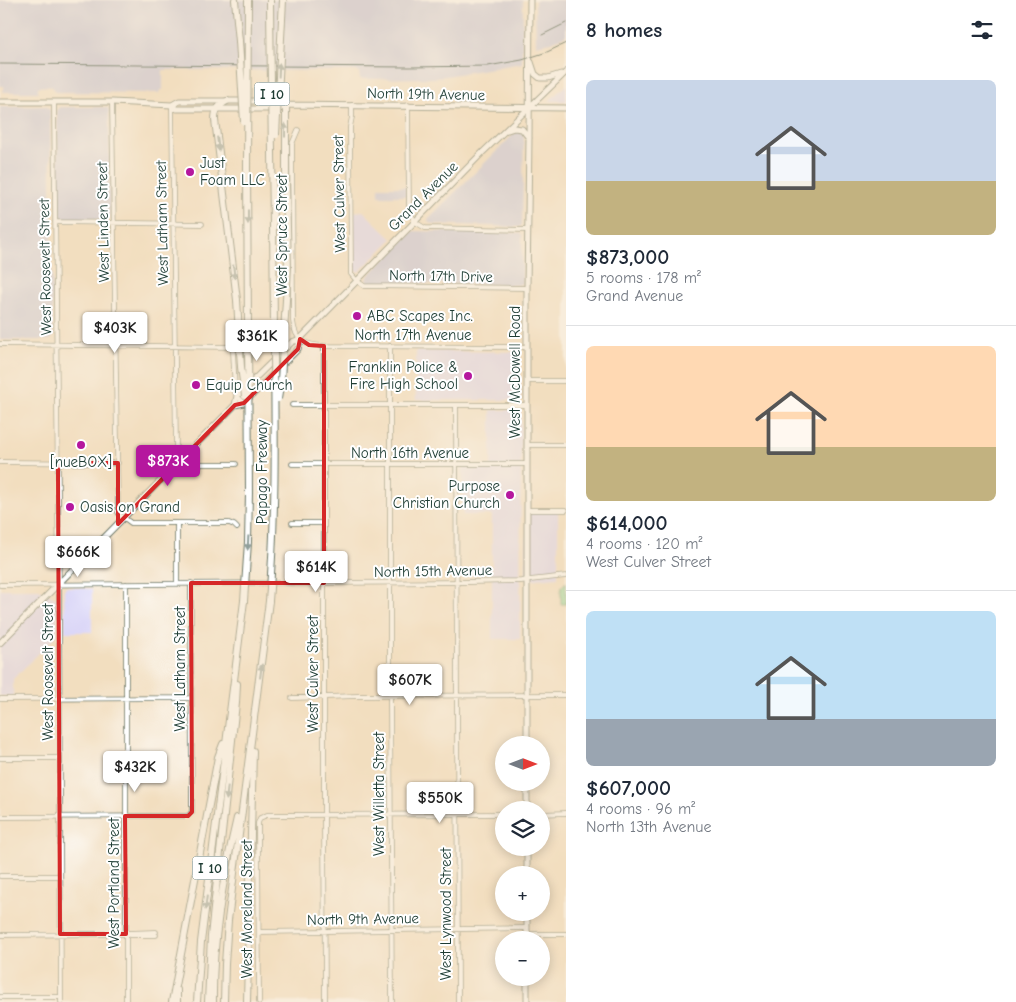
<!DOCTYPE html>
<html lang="en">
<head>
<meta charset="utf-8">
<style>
  body { margin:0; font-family:"Comic Neue",sans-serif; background:#f6f6f7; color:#1f2937; height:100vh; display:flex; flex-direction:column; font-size:19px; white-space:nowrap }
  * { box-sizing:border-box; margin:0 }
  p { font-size:16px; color:#747a83 }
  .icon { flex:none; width:28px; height:28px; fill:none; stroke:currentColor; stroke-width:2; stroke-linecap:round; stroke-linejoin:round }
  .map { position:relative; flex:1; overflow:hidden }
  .details { display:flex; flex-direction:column; background:#fff; width:450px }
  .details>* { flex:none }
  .needle { width:32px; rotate:90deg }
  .fabs { position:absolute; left:495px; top:736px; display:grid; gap:10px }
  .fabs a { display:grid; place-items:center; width:55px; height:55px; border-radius:50%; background:#fff; box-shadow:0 2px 12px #0003; font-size:25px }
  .price { position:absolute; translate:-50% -42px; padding:0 11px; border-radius:5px; background:#fff; color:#222; font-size:16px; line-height:32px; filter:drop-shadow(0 1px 2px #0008) }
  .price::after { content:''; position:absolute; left:50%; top:30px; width:15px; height:11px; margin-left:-8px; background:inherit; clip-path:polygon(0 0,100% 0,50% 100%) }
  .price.selected { background:#b5179e; color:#fff }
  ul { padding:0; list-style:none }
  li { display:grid; align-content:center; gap:10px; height:265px; padding:0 20px }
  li+li { border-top:1px solid #e0e1e3 }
  li span { display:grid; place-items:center; height:155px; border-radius:8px; color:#555 }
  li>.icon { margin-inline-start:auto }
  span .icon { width:90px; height:90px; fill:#fffc; stroke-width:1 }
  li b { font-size:21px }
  h2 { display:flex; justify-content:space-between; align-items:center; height:60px; padding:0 20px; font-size:21px }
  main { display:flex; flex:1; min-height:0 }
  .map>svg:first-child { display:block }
</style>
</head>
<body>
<main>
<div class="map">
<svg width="566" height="1002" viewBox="0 0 566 1002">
  <rect width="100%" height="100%" fill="#fff"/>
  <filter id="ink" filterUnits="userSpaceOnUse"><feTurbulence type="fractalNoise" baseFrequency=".02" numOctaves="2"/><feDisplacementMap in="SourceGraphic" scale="10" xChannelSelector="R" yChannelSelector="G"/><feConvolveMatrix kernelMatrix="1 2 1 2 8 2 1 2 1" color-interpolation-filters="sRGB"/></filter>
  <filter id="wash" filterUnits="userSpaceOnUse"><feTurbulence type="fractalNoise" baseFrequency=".0096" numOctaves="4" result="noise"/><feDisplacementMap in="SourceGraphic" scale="20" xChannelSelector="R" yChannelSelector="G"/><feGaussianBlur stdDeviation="1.12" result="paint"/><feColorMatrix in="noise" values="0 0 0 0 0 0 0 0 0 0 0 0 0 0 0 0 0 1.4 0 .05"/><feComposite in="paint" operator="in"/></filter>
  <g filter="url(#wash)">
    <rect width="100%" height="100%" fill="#f2debf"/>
    <path fill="#dad6f7" d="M566,85V101H550V100Z
      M363,211L392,239L360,271L358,272L355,270L354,212Z
      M416,351L519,352L521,354V399L519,400H416Z
      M491,410H520L521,412L520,639H492V515H463V467H491Z
      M527,510H558V577L526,580Z
      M66,587L92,589V632H65L64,590Z
      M0,589H39L57,599V635L13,679V696H0Z"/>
    <path fill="#c0c2dd" d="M0,0H523L522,63L434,78L360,79L359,71L163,70V90H160L159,93L56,92L51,86L38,87V92H2L4,86H0Z
      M535,0H566V35L552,42L536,45Z
      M46,106L50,110L53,337L50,340H0V107Z
      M60,107H103L108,108L109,111L110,215V218L108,220L63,219L59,218L57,112V109Z
      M517,131L522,132L524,136L522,225L519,227L434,224L429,223L428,219Z
      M379,187H406V196H379Z
      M413,231L520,233L522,235V283L518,285L367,283L366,280L367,277Z"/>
    <path fill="#8fdc9a" stroke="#578c67" d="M566,582V604H561V587Z"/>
  </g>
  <g filter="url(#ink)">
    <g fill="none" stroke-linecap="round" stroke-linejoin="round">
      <g stroke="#697565" stroke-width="5.5">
        <path id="minor" d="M54,102L59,596L61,1002
          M112,102L118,512L119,514L131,523H229L234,525L237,528
          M172,105L176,451L181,459L188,464H236
          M352,105V117L350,127L351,274L357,281L364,286L527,288
          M408,105L409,210L415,222L425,228L528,230
          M298,130L292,144L293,321C295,342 306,345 324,346L527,347
          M55,222L202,224
          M0,344L232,347L233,351L235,392L237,396L244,403
          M324,346V815L325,1002
          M390,346V701L392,1002
          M527,381H566
          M292,405H527
          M456,405L458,1002
          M527,445H566
          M0,462L118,463
          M292,464H527
          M527,510H566
          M177,523V583
          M292,523H324
          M126,584V1002
          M0,585L470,582L521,581L566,576
          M292,698L358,696L566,695
          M0,699L191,698
          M0,758H59
          M541,814L566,813
          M0,817L188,816L192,812L191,583
          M0,876H60
          M259,932L527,928
          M128,933L156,932
          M527,934H566
          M0,935L126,934L131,935H156
          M0,997H61
          M259,1002L258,823L260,818L267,815H292L504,814"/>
      </g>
      <g stroke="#697565" stroke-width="7">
        <path id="major" d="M531,62L535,74L540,78H548L561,74
          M0,102H112L172,105L179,101H280L286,105
          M172,105L177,109H280L286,105L566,108
          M508,130L514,128L522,129L529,138
          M235,405L237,396L292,342L300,339L482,153L566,72
          M0,643L235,405L244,403L298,349L300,339
          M527,745V288L529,138L530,0
          M527,810V782
          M527,848V875
          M527,912V940
          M527,1002V978"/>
      </g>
      <g stroke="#697565" stroke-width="8">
        <path id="highway" d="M235,0L239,41
          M227,101C218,106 215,110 215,120L237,300
          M286,105V186
          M177,990V1002
          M172,1002L218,757L223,744
          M197,1002L201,942L244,601
          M208,1002L211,936L236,703L237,684
          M213,1002C212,941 223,877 237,818
          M224,1002L225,964L228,920L269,601
          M247,1002L253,751"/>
      </g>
      <use href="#minor" stroke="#fff" stroke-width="4"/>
      <use href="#major" stroke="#fff" stroke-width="5"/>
      <use href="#highway" stroke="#fff" stroke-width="6"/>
      <path stroke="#1f3d34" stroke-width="1" d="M542,35L566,23
        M0,64L409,67L488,66L522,60L547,52L566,43"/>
      <g stroke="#697565" stroke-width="8" stroke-linecap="butt">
        <path id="highway-bridge" d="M239,41L244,122
          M276,135L283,0
          M237,300L241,367L245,396
          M278,399L281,380L288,268L286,186
          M244,601L248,542L249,493L247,168L248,0
          M269,601C276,519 275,437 274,355C274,237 271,118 270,0"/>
      </g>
      <use href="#highway-bridge" stroke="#fff" stroke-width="6"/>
    </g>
    <defs><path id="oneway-solid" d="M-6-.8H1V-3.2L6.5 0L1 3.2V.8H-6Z" transform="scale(1.25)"/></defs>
    <g fill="#8f9e9a">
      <use href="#oneway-solid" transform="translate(279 70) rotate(-87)"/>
      <use href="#oneway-solid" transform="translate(285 130) rotate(-90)"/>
      <use href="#oneway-solid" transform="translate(218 144) rotate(83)"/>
      <use href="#oneway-solid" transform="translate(248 217) rotate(90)"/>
      <use href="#oneway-solid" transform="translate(234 272) rotate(84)"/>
      <use href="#oneway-solid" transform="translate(248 543) rotate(93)"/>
      <use href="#oneway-solid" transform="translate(261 671) rotate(-82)"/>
      <use href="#oneway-solid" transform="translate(227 793) rotate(96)"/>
      <use href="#oneway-solid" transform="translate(206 903) rotate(97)"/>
    </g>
  </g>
  <path d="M0 0H566V1002H0ZM300,339L309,345L324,346V583H191L192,812L188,816H125L126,934H60L58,463H118V524L235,405L244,403L298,349Z" fill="#f2debf" fill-opacity=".55" fill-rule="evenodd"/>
  <path fill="none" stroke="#d62828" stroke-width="4" stroke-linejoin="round" d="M300,339L309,345L324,346V583H191L192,812L188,816H125L126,934H60L58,463H118V524L235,405L244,403L298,349Z"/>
  <g fill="#b5179e" stroke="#fff" stroke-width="2">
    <circle cx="190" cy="172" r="5"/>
    <circle cx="357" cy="316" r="5"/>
    <circle cx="468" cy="376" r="5"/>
    <circle cx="196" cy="385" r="5"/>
    <circle cx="81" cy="445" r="5"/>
    <circle cx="510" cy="495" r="5"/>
    <circle cx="70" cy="507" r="5"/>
  </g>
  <g text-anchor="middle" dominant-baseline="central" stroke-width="4" stroke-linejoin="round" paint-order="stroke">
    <g fill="#fff" stroke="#627771" stroke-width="1">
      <rect x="254.5" y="82.5" width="35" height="23" rx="4"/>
      <rect x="192.5" y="856.5" width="35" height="23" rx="4"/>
    </g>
    <g font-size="14" font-weight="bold" fill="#1f3d34">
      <text x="272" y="94">I 10</text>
      <text x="210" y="868">I 10</text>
    </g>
    <g font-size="15" fill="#1f3d34" stroke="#fff">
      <text transform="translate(426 94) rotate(1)">North 19th Avenue</text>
      <text transform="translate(339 194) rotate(-91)">West Culver Street</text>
      <text transform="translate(423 196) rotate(-45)">Grand Avenue</text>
      <text transform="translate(103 222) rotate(-91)">West Linden Street</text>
      <text transform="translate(162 223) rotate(-91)">West Latham Street</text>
      <text transform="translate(282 235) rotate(-90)">West Spruce Street</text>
      <text transform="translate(45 267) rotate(-91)">West Roosevelt Street</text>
      <text transform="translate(441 276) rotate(1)">North 17th Drive</text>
      <text x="413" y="335">North 17th Avenue</text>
      <text transform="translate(515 372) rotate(-90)">West McDowell Road</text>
      <text x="410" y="453">North 16th Avenue</text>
      <text transform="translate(262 472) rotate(-90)">Papago Freeway</text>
      <text transform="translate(433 571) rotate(-1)">North 15th Avenue</text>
      <text transform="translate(180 669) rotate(-90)">West Latham Street</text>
      <text transform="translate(48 672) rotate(-90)">West Roosevelt Street</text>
      <text transform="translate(313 674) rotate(-90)">West Culver Street</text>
      <text transform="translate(379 794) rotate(-90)">West Willetta Street</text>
      <text transform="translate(114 883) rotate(-90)">West Portland Street</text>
      <text transform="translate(247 909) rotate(-90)">West Moreland Street</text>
      <text transform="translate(446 914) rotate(-90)">West Lynwood Street</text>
      <text transform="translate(363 919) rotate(-1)">North 9th Avenue</text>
    </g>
    <g font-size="15" fill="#1f3d34" stroke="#fff" text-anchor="start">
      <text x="200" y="163">Just<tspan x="200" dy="17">Foam LLC</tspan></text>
      <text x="367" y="316">ABC Scapes Inc.</text>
      <text x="458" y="367" text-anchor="end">Franklin Police &amp;<tspan x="458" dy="17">Fire High School</tspan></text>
      <text x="206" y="385">Equip Church</text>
      <text x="81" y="462" text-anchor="middle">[nueBOX]</text>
      <text x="500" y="486" text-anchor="end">Purpose<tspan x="500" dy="17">Christian Church</tspan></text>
      <text x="80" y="507">Oasis on Grand</text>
    </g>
  </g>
</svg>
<div class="fabs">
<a><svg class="needle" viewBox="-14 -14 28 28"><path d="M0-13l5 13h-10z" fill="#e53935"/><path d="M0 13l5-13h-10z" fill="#747a83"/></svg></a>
<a><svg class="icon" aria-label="layers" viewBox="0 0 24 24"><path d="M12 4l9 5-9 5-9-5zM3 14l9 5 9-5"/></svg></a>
<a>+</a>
<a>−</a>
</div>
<b class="price" style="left:115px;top:354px">$403K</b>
<b class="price" style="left:257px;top:362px">$361K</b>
<b class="price selected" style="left:168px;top:487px">$873K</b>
<b class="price" style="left:78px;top:578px">$666K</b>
<b class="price" style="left:316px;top:593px">$614K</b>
<b class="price" style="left:410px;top:706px">$607K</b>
<b class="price" style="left:135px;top:793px">$432K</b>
<b class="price" style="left:440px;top:824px">$550K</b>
</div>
<section class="details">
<h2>8 homes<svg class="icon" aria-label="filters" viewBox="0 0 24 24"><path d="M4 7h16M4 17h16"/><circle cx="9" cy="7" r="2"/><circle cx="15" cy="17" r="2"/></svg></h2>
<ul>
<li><span style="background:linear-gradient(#c9d6e8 65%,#c2b280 0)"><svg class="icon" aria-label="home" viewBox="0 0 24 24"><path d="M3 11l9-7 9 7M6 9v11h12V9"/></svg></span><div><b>$873,000</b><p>5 rooms · 178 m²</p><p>Grand Avenue</p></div></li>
<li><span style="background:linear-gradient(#ffd9b3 65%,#c2b280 0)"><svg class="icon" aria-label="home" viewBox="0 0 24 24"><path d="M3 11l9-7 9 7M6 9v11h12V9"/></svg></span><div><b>$614,000</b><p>4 rooms · 120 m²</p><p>West Culver Street</p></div></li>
<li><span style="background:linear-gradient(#bfe0f5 70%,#9aa5b1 0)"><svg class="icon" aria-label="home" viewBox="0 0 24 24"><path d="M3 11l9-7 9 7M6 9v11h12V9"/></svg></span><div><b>$607,000</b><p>4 rooms · 96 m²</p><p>North 13th Avenue</p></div></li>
</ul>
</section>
</main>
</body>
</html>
